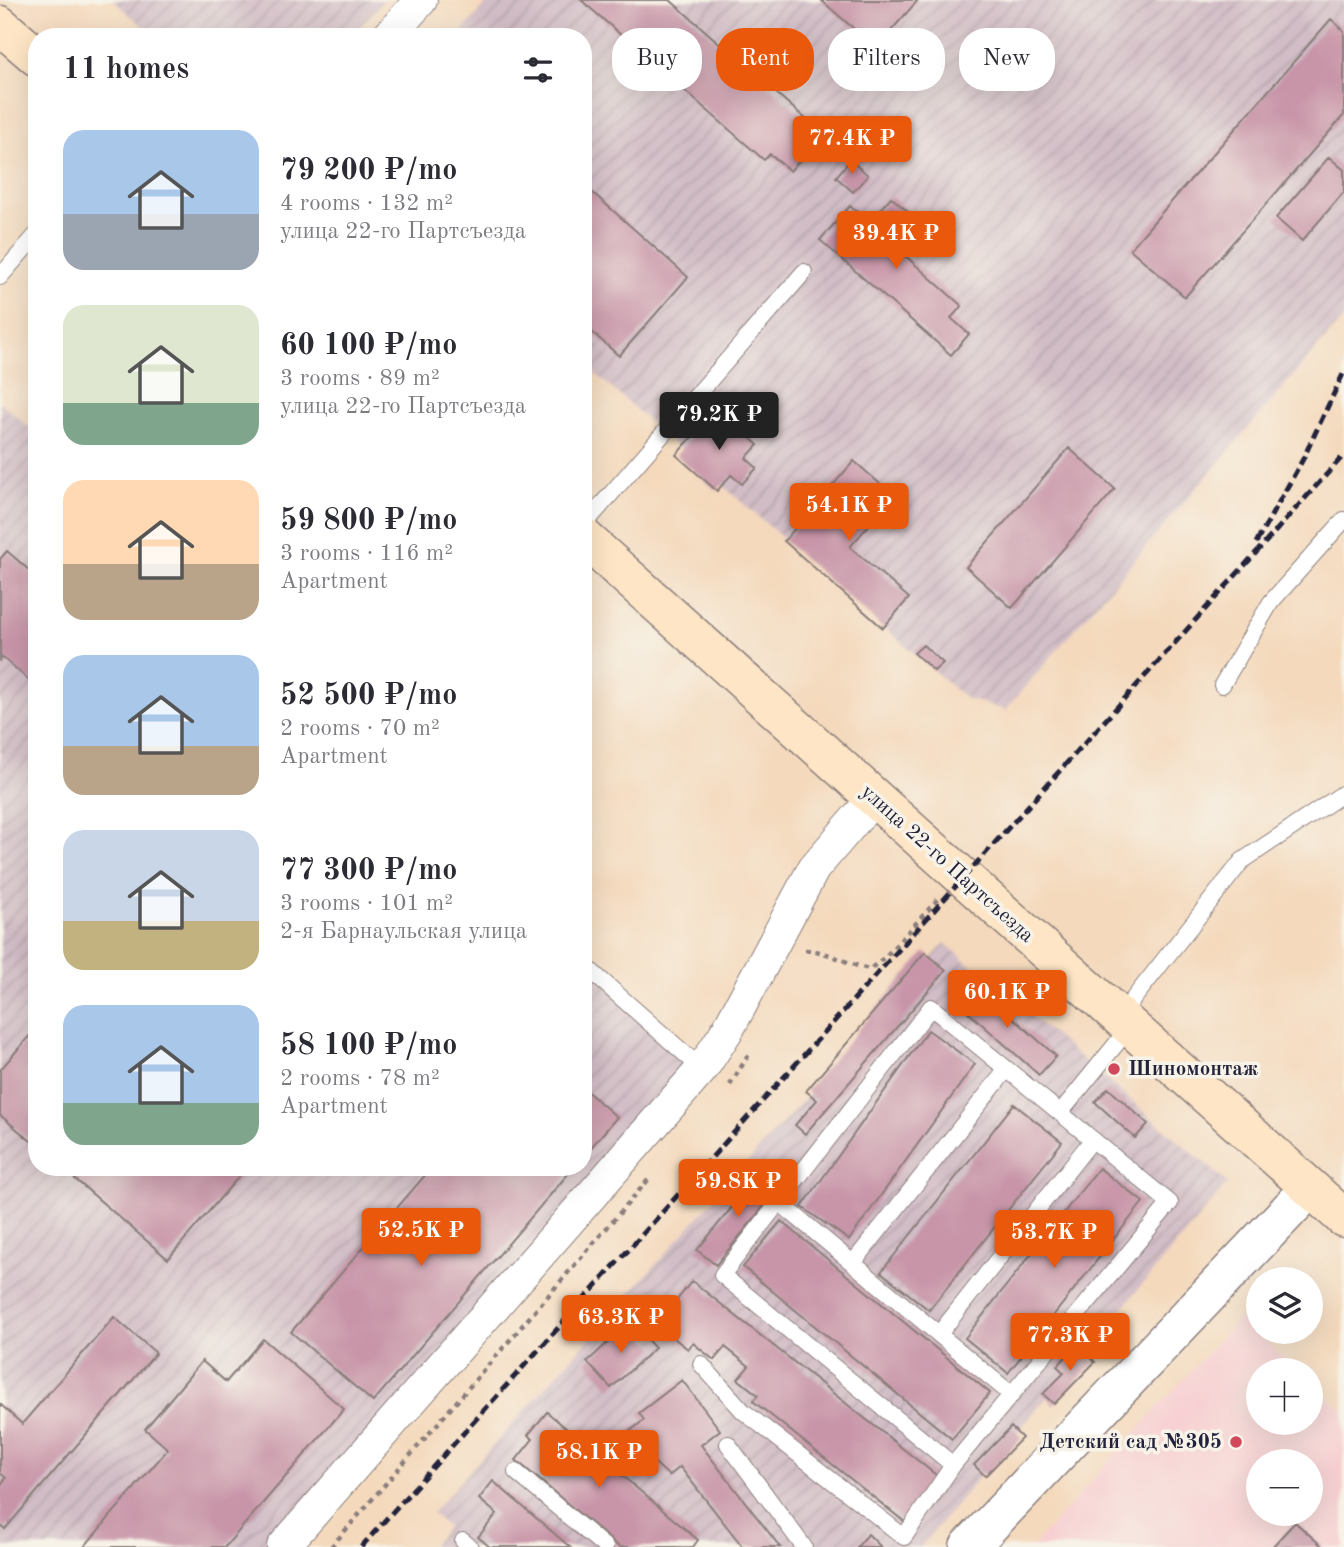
<!DOCTYPE html>
<html lang="en">
<head>
<meta charset="utf-8">
<style>
  body { margin:0; font-family:"Old Standard TT",serif; background:#f7f7f7; color:#2b2b33; height:100vh; display:flex; flex-direction:column; font-size:26px; white-space:nowrap }
  * { box-sizing:border-box; margin:0 }
  p { font-size:23px; color:#7c7c81 }
  .icon { flex:none; width:38px; height:38px; fill:none; stroke:currentColor; stroke-width:2; stroke-linecap:round; stroke-linejoin:round }
  .map { position:relative; flex:1; overflow:hidden }
  .panel { position:absolute; left:28px; top:28px; width:564px; height:1148px; display:flex; flex-direction:column; background:#fff; border-radius:28px; box-shadow:0 7px 28px #0002 }
  .panel>* { flex:none }
  .hud { position:absolute; left:612px; top:28px; width:626px; height:63px; display:flex; gap:14px }
  .controls { position:absolute; left:1246px; top:1267px; display:grid; gap:14px }
  .controls a { display:grid; place-items:center; width:77px; height:77px; border-radius:50%; background:#fff; box-shadow:0 7px 28px #0002; font-size:35px }
  .price { position:absolute; translate:-50% -60px; padding:0 16px; border-radius:7px; background:#ea580c; color:#fff; font-size:23px; line-height:46px; filter:drop-shadow(0 2px 4px #0008) }
  .price::after { content:''; position:absolute; left:50%; top:42px; width:21px; height:16px; margin-left:-10px; background:inherit; clip-path:polygon(0 0,100% 0,50% 100%) }
  .price.on { background:#222; color:#fff }
  ul { padding:0; list-style:none }
  li { display:flex; align-items:center; gap:21px; height:175px; padding:0 35px }
  li span { display:grid; place-items:center; flex:none; width:196px; height:140px; border-radius:21px; color:#555 }
  li>.icon { margin-inline-start:auto }
  span .icon { width:84px; height:84px; fill:#fffc; stroke-width:1 }
  li b { font-size:30px }
  h2 { display:flex; justify-content:space-between; align-items:center; height:84px; padding:0 35px; font-size:30px }
  .pill { padding:0 24px; border-radius:28px; background:#fff; box-shadow:0 7px 28px #0002; font-size:24px; line-height:63px }
  .pill.on { background:#ea580c; color:#fff }
  .map>svg:first-child { display:block }
</style>
</head>
<body>
<div class="map">
<svg width="1344" height="1547" viewBox="0 0 1344 1547">
  <defs>
    <pattern id="industrial-furrows" width="10" height="10" patternUnits="userSpaceOnUse" patternTransform="scale(1.75)"><rect width="10" height="10" fill="#d2bdc6"/><path d="M-1 1l2-2M0 10L10 0M9 11l2-2" fill="none" stroke="#b4a2ab"/></pattern>
  </defs>
  <rect width="100%" height="100%" fill="#f7f3e8"/>
  <filter id="ink" filterUnits="userSpaceOnUse"><feTurbulence type="fractalNoise" baseFrequency=".0143" numOctaves="2"/><feDisplacementMap in="SourceGraphic" scale="14" xChannelSelector="R" yChannelSelector="G"/><feConvolveMatrix kernelMatrix="1 2 1 2 8 2 1 2 1" color-interpolation-filters="sRGB"/></filter>
  <filter id="wash" filterUnits="userSpaceOnUse"><feTurbulence type="fractalNoise" baseFrequency=".00686" numOctaves="4" result="noise"/><feDisplacementMap in="SourceGraphic" scale="28" xChannelSelector="R" yChannelSelector="G"/><feGaussianBlur stdDeviation="1.57" result="paint"/><feColorMatrix in="noise" values="0 0 0 0 0 0 0 0 0 0 0 0 0 0 0 0 0 1.4 0 .05"/><feComposite in="paint" operator="in"/></filter>
  <g filter="url(#wash)">
    <rect width="100%" height="100%" fill="#f4d9bc"/>
    <path fill="#f7cfd2" fill-rule="evenodd" d="M1239,1318L1298,1370H1258V1423H1311V1382L1344,1412V1547H1032ZM1258,1461H1311V1514H1258Z"/>
    <path fill="url(#industrial-furrows)" d="M113,0H384L350,37H155Z
      M490,0H1344V317L1005,710L965,698L583,363V37H457Z
      M0,402L37,434V1167H583V964L702,1069L279,1547H0Z
      M945,943L1228,1183L920,1547H431L447,1527L432,1513Z"/>
    <g id="blocks">
      <path fill="#c895a8" d="M581,0H670L823,134L790,171L770,154L764,160Z
        M821,0H918L876,48Z
        M1331,19L1344,31V115L1185,297L1130,249Z
        M1329,157L1344,170V192L1302,241L1276,218Z
        M850,160L868,175L853,192L836,177Z
        M583,184L688,277L619,356L583,324Z
        M891,197L915,218L892,244L962,306L951,318L969,334L951,355L820,240L850,206L869,222Z
        M717,409L758,445L746,458L757,468L742,484L731,475L717,491L676,455Z
        M1069,448L1115,489L1012,608L966,567Z
        M854,461L894,496L850,547L909,598L883,628L784,541Z
        M7,551L37,577L35,685L2,657L0,660V559Z
        M923,645L943,663L934,671L914,653Z
        M925,952L946,970L805,1134L795,1125L817,1100L806,1091Z
        M975,984L1056,1056L1039,1075L958,1003Z
        M37,1027V1146L0,1115V1070Z
        M928,1030L975,1064L849,1240L802,1207Z
        M583,1088L617,1117L583,1157Z
        M1108,1088L1148,1124L1135,1138L1095,1102Z
        M1014,1104L1062,1142L929,1310L881,1272Z
        M61,1167H247L168,1259Z
        M432,1167H574L373,1402L291,1332Z
        M1099,1168L1143,1202L1008,1373L965,1338Z
        M760,1173L779,1188L716,1265L697,1250Z
        M781,1221L990,1393L952,1439L743,1267Z
        M692,1281L941,1479L906,1523L753,1401L758,1395L738,1379L749,1366L725,1347L714,1360L693,1343L688,1349L657,1325Z
        M114,1317L156,1353L5,1529L0,1525V1485L6,1478L0,1473V1404L22,1424Z
        M630,1322L655,1348L611,1388L587,1362Z
        M263,1339L344,1409L225,1547H84L168,1449L145,1429L202,1361L226,1382Z
        M1078,1345L1095,1362L1054,1404L1043,1394L1064,1373L1057,1366Z
        M682,1380L720,1430L701,1445L780,1547H743L680,1467L669,1476L625,1435L644,1420L639,1413Z
        M547,1412L698,1540L693,1547H619L516,1460L533,1439L528,1435Z
        M1011,1427L1022,1438L985,1476L974,1465Z
        M493,1481L570,1547H490L478,1537L497,1514L479,1499Z
        M1295,1522L1323,1547H1272Z
        M868,1534L881,1547H857Z"/>
    </g>
  </g>
  <g filter="url(#ink)">
    <use href="#blocks" fill-opacity="0" stroke="#8b7e7c" stroke-width="2"/>
    <g fill="none" stroke-linecap="round" stroke-linejoin="round">
      <g stroke="#8b7e7c" stroke-width="18">
        <path id="service" d="M0,277L37,234
          M583,526L804,272
          M1222,685L1271,602L1344,520
          M583,964L702,1069
          M931,1007L1170,1203L953,1465L722,1275Z
          M1119,1017L1242,861L1344,793
          M1060,1113L1130,1027
          M779,1202L1012,1395
          M853,1263L1007,1069
          M939,1334L1092,1140
          M701,1364L743,1411L904,1537L953,1465
          M728,1444L804,1547
          M516,1472L605,1547
          M463,1541L470,1547"/>
      </g>
      <g stroke="#8b7e7c" stroke-width="34">
        <path id="minor" d="M388,37L421,0
          M283,1547L702,1069L728,1029L814,868L874,798"/>
      </g>
      <g stroke="#8b7e7c" stroke-width="41">
        <path id="tertiary" d="M969,1547L1309,1189"/>
      </g>
      <g stroke="#8b7e7c" stroke-width="41">
        <path id="secondary" d="M0,25L37,57
          M583,537L1344,1218"/>
      </g>
      <path stroke="#8b7e7c" stroke-width="4.5" stroke-dasharray="5 5" stroke-linecap="butt" d="M805,950C828,950 847,965 870,969L885,957L940,897
        M730,1085L751,1051
        M331,1547L649,1179"/>
      <use href="#service" stroke="#fff" stroke-width="16"/>
      <use href="#minor" stroke="#fff" stroke-width="32"/>
      <use href="#tertiary" stroke="#fff" stroke-width="38"/>
      <use href="#secondary" stroke="#fde5c5" stroke-width="38"/>
      <path stroke="#22223b" stroke-width="5" stroke-dasharray="10 5" stroke-linecap="butt" d="M1256,543L1303,459L1344,372
        M361,1547L1344,455"/>
    </g>
  </g>
  <g fill="#d1495b" stroke="#f7f3e8" stroke-width="2.5">
    <circle cx="1114" cy="1069" r="7"/>
    <circle cx="1236" cy="1442" r="7"/>
  </g>
  <g text-anchor="middle" dominant-baseline="central" stroke-width="7" stroke-linejoin="round" paint-order="stroke">
    <g font-size="21" fill="#22223b" stroke="#f7f3e8">
      <text transform="translate(947 864) rotate(42)">улица 22-го Партсъезда</text>
    </g>
    <g font-size="21" font-weight="bold" fill="#22223b" stroke="#f7f3e8" text-anchor="start">
      <text x="1128" y="1069">Шиномонтаж</text>
      <text x="1222" y="1442" text-anchor="end">Детский сад №305</text>
    </g>
  </g>
</svg>
<div class="controls">
<a><svg class="icon" aria-label="layers" viewBox="0 0 24 24"><path d="M12 4l9 5-9 5-9-5zM3 14l9 5 9-5"/></svg></a>
<a>+</a>
<a>−</a>
</div>
<b class="price" style="left:852px;top:176px">77.4K ₽</b>
<b class="price" style="left:896px;top:271px">39.4K ₽</b>
<b class="price on" style="left:719px;top:452px">79.2K ₽</b>
<b class="price" style="left:849px;top:543px">54.1K ₽</b>
<b class="price" style="left:1007px;top:1030px">60.1K ₽</b>
<b class="price" style="left:738px;top:1219px">59.8K ₽</b>
<b class="price" style="left:421px;top:1268px">52.5K ₽</b>
<b class="price" style="left:1054px;top:1270px">53.7K ₽</b>
<b class="price" style="left:621px;top:1355px">63.3K ₽</b>
<b class="price" style="left:1070px;top:1373px">77.3K ₽</b>
<b class="price" style="left:599px;top:1490px">58.1K ₽</b>
<div class="hud">
<a class="pill">Buy</a>
<a class="pill on">Rent</a>
<a class="pill">Filters</a>
<a class="pill">New</a>
</div>
<section class="panel">
<h2>11 homes<svg class="icon" aria-label="filters" viewBox="0 0 24 24"><path d="M4 7h16M4 17h16"/><circle cx="9" cy="7" r="2"/><circle cx="15" cy="17" r="2"/></svg></h2>
<ul>
<li><span style="background:linear-gradient(#a9c7e8 60%,#9aa5b1 0)"><svg class="icon" aria-label="home" viewBox="0 0 24 24"><path d="M3 11l9-7 9 7M6 9v11h12V9"/></svg></span><div><b>79 200 ₽/mo</b><p>4 rooms · 132 m²</p><p>улица 22-го Партсъезда</p></div></li>
<li><span style="background:linear-gradient(#dfe7d0 70%,#7fa58c 0)"><svg class="icon" aria-label="home" viewBox="0 0 24 24"><path d="M3 11l9-7 9 7M6 9v11h12V9"/></svg></span><div><b>60 100 ₽/mo</b><p>3 rooms · 89 m²</p><p>улица 22-го Партсъезда</p></div></li>
<li><span style="background:linear-gradient(#ffd9b3 60%,#b9a48a 0)"><svg class="icon" aria-label="home" viewBox="0 0 24 24"><path d="M3 11l9-7 9 7M6 9v11h12V9"/></svg></span><div><b>59 800 ₽/mo</b><p>3 rooms · 116 m²</p><p>Apartment</p></div></li>
<li><span style="background:linear-gradient(#a9c7e8 65%,#b9a48a 0)"><svg class="icon" aria-label="home" viewBox="0 0 24 24"><path d="M3 11l9-7 9 7M6 9v11h12V9"/></svg></span><div><b>52 500 ₽/mo</b><p>2 rooms · 70 m²</p><p>Apartment</p></div></li>
<li><span style="background:linear-gradient(#c9d6e8 65%,#c2b280 0)"><svg class="icon" aria-label="home" viewBox="0 0 24 24"><path d="M3 11l9-7 9 7M6 9v11h12V9"/></svg></span><div><b>77 300 ₽/mo</b><p>3 rooms · 101 m²</p><p>2-я Барнаульская улица</p></div></li>
<li><span style="background:linear-gradient(#a9c7e8 70%,#7fa58c 0)"><svg class="icon" aria-label="home" viewBox="0 0 24 24"><path d="M3 11l9-7 9 7M6 9v11h12V9"/></svg></span><div><b>58 100 ₽/mo</b><p>2 rooms · 78 m²</p><p>Apartment</p></div></li>
</ul>
</section>
</div>
</body>
</html>
